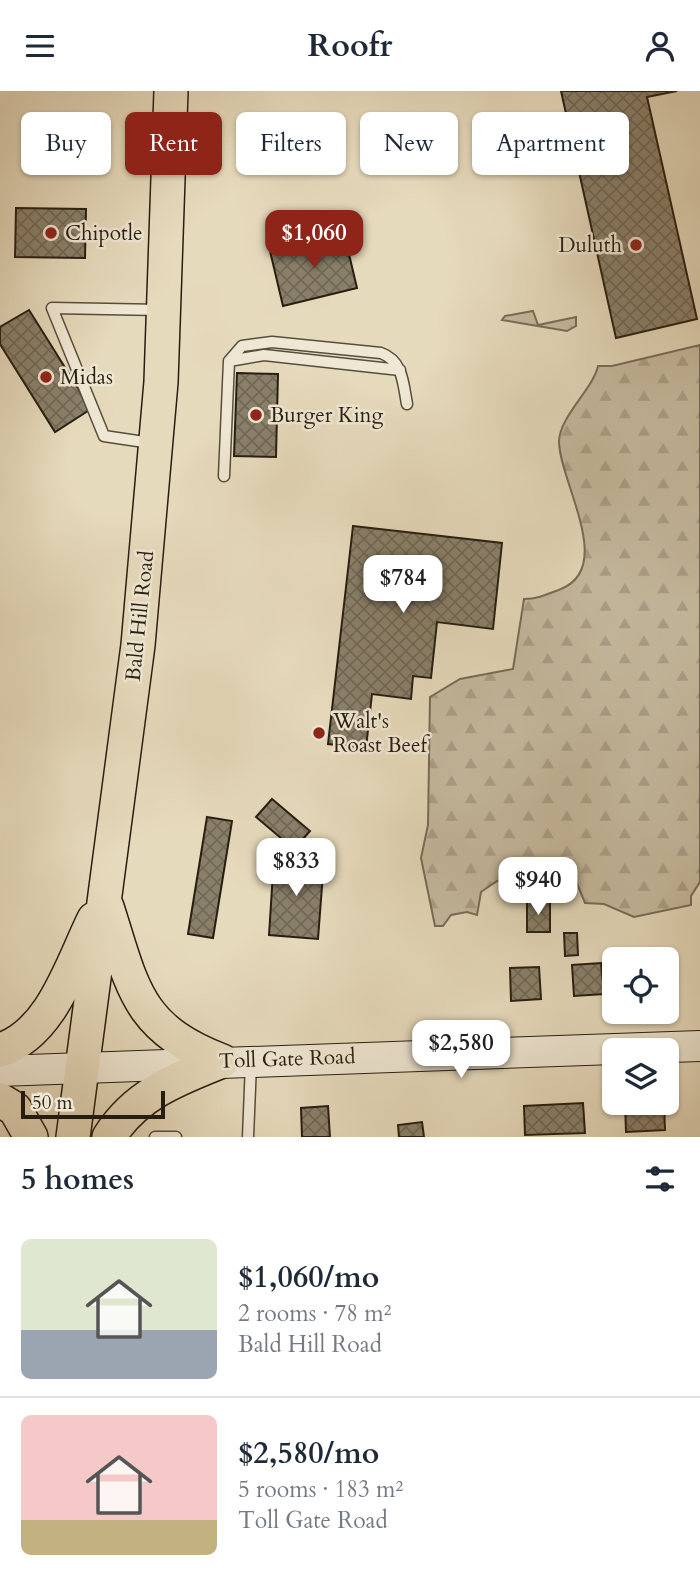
<!DOCTYPE html>
<html lang="en">
<head>
<meta charset="utf-8">
<style>
  body { margin:0; font-family:Cardo,serif; background:#f2f2f3; color:#1f2937; height:100vh; display:flex; flex-direction:column; font-size:26px; white-space:nowrap }
  * { box-sizing:border-box; margin:0 }
  p { font-size:23px; color:#747a83 }
  .icon { flex:none; width:38px; height:38px; fill:none; stroke:currentColor; stroke-width:2; stroke-linecap:round; stroke-linejoin:round }
  .map { position:relative; height:1046px; overflow:hidden }
  .drawer { display:flex; flex-direction:column; background:#fff; flex:1 }
  .drawer>* { flex:none }
  .hud { position:absolute; left:21px; top:21px; width:658px; height:63px; display:flex; gap:14px }
  .fabs { position:absolute; left:602px; top:856px; display:grid; gap:14px }
  .fabs a { display:grid; place-items:center; width:77px; height:77px; border-radius:10px; background:#fff; box-shadow:0 2px 5px #0004; font-size:35px }
  .scale { position:absolute; left:21px; bottom:18px; width:144px; box-sizing:border-box; padding-left:7px; border:4px solid #271e11; border-top:0; font-size:19px; line-height:24px; white-space:nowrap; color:#271e11; -webkit-text-stroke:5px #efe7d3; paint-order:stroke }
  .price { position:absolute; translate:-50% -60px; padding:0 16px; border-radius:14px; background:#fff; color:#222; font-size:23px; line-height:46px; filter:drop-shadow(0 2px 4px #0008) }
  .price::after { content:''; position:absolute; left:50%; top:42px; width:21px; height:16px; margin-left:-10px; background:inherit; clip-path:polygon(0 0,100% 0,50% 100%) }
  .price.current { background:#8f2418; color:#fff }
  ul { padding:0; list-style:none }
  li { display:flex; align-items:center; gap:21px; height:175px; padding:0 21px }
  li+li { border-top:2px solid #e0e1e3 }
  li span { display:grid; place-items:center; flex:none; width:196px; height:140px; border-radius:10px; color:#555 }
  li>.icon { margin-inline-start:auto }
  span .icon { width:84px; height:84px; fill:#fffc; stroke-width:1 }
  li b { font-size:30px }
  h2 { display:flex; justify-content:space-between; align-items:center; height:84px; padding:0 21px; font-size:30px }
  .chip { padding:0 24px; border-radius:10px; background:#fff; box-shadow:0 2px 5px #0004; font-size:24px; line-height:63px }
  .chip.current { background:#8f2418; color:#fff }
  header { display:flex; justify-content:space-between; align-items:center; height:91px; padding:0 21px; background:#fff; font-size:32px; font-weight:700 }
  .map>svg:first-child { display:block }
</style>
</head>
<body>
<header><svg class="icon" aria-label="menu" viewBox="0 0 24 24"><path d="M4 6h16M4 12h16M4 18h16"/></svg>Roofr<svg class="icon" aria-label="person" viewBox="0 0 24 24"><circle cx="12" cy="8" r="4"/><path d="M4 21q1-7 8-7t8 7"/></svg></header>
<div class="map">
<svg width="700" height="1046" viewBox="0 0 700 1046">
  <defs>
    <pattern id="grass-tufts" width="24" height="20" patternUnits="userSpaceOnUse" patternTransform="scale(1.75)"><rect width="24" height="20" fill="#c6ba9f"/><path d="M3 7l-1-3M5 7V3M7 7l1-3M15 17l-1-3M17 17v-4M19 17l1-3" fill="none" stroke="#aa9f88"/></pattern>
    <pattern id="forest-firs" width="22" height="20" patternUnits="userSpaceOnUse" patternTransform="scale(1.75)"><rect width="22" height="20" fill="#c6ba9f"/><path d="M5 1l3.5 6h-7zM16 11l3.5 6h-7z" fill="#aa9f88"/></pattern>
    <pattern id="building-cross-hatch" width="8" height="8" patternUnits="userSpaceOnUse" patternTransform="scale(1.75)"><rect width="8" height="8" fill="#8a806a"/><path d="M0 0l8 8M0 8l8-8" fill="none" stroke="#716856"/></pattern>
  </defs>
  <rect width="100%" height="100%" fill="#e6dabc"/>
  <filter id="stains"><feTurbulence type="fractalNoise" baseFrequency=".00286" numOctaves="4"/><feColorMatrix values="0 0 0 0 .2 0 0 0 0 .09 0 0 0 0 .02 0 0 0 .5 -.17"/></filter>
  <radialGradient id="worn" r=".72"><stop offset=".6" stop-color="#630" stop-opacity="0"/><stop offset="1" stop-color="#630" stop-opacity=".3"/></radialGradient>
  <path fill="url(#grass-tufts)" stroke="#766c58" stroke-width="2" d="M533,220L538,234L576,226V235L567,240L502,229L505,225Z"/>
  <path fill="url(#forest-firs)" stroke="#766c58" stroke-width="2" d="M700,254V791L691,805V814L634,826L604,813L585,812L569,773C536,762 508,782 481,801L477,824L467,821L451,824L443,835H435L421,767L428,734L430,606L460,588L513,578L524,508C538,508 548,503 561,498C615,476 560,392 559,351C559,326 593,298 598,275H612Z"/>
  <path fill="url(#building-cross-hatch)" stroke="#271e11" stroke-width="2" d="M561,0H677L647,6L697,228L616,247Z
    M16,117L86,118L85,167L15,166Z
    M344,142L357,197L283,215L270,160Z
    M29,219L91,318L55,341L0,253V236Z
    M237,282L278,283L276,366L234,365Z
    M353,435L502,452L493,538L437,531L431,587L413,585L411,608L372,603L366,657L328,653Z
    M272,708L310,740L294,758L256,726Z
    M207,726L232,730L213,847L188,843Z
    M274,766L324,769L318,848L269,844Z
    M527,811H550V841H527Z
    M564,842H577L578,864L565,865Z
    M601,872L604,903L574,905L572,874Z
    M539,876L541,908L511,910L510,877Z
    M583,1012L585,1042L525,1044L524,1015Z
    M625,1012H664L665,1039L626,1041Z
    M328,1015L330,1046H302L301,1017Z
    M422,1031L424,1046H399L398,1034Z"/>
  <g fill="none" stroke-linecap="round" stroke-linejoin="round">
    <g stroke="#574d3c" stroke-width="13">
      <path id="service" d="M229,270L264,264L400,279
        M151,352L104,345L52,217L161,219
        M224,385L229,270L242,255L272,251L381,262C403,270 403,292 407,313
        M155,1046H176
        M248,1046L251,972"/>
    </g>
    <g stroke="#271e11" stroke-width="32">
      <path id="secondary" d="M0,980L700,955"/>
    </g>
    <g stroke="#271e11" stroke-width="36">
      <path id="primary" d="M107,816C133,897 136,937 222,970
        M0,959C52,943 72,872 94,828
        M0,1009L15,1018L31,1046
        M73,1046L138,554L161,291L171,0
        M109,1046C136,1003 177,988 222,970"/>
    </g>
    <use href="#service" stroke="#efe7d3" stroke-width="10"/>
    <use href="#secondary" stroke="#efe7d3" stroke-width="30"/>
    <use href="#primary" stroke="#e6dabc" stroke-width="33"/>
  </g>
  <g fill="#8f2418" stroke="#efe7d3" stroke-width="2.5">
    <circle cx="51" cy="142" r="7"/>
    <circle cx="636" cy="154" r="7"/>
    <circle cx="46" cy="286" r="7"/>
    <circle cx="256" cy="324" r="7"/>
    <circle cx="319" cy="642" r="7"/>
  </g>
  <g text-anchor="middle" dominant-baseline="central" stroke-width="5" stroke-linejoin="round" paint-order="stroke">
    <g font-size="21" fill="#271e11" stroke="#efe7d3" text-anchor="start">
      <text x="65" y="142">Chipotle</text>
      <text x="622" y="154" text-anchor="end">Duluth</text>
      <text x="60" y="286">Midas</text>
      <text x="270" y="324">Burger King</text>
      <text x="333" y="630">Walt's<tspan x="333" dy="24">Roast Beef</tspan></text>
    </g>
    <g font-size="21" fill="#271e11" stroke="#efe7d3">
      <text transform="translate(140 525) rotate(-84)">Bald Hill Road</text>
      <text transform="translate(287 968) rotate(-2)">Toll Gate Road</text>
    </g>
  </g>
  <rect width="100%" height="100%" filter="url(#stains)"/>
  <rect width="100%" height="100%" fill="url(#worn)"/>
</svg>
<div class="fabs">
<a><svg class="icon" aria-label="locate" viewBox="0 0 24 24"><circle cx="12" cy="12" r="6"/><path d="M12 2v4M12 18v4M2 12h4M18 12h4"/></svg></a>
<a><svg class="icon" aria-label="layers" viewBox="0 0 24 24"><path d="M12 4l9 5-9 5-9-5zM3 14l9 5 9-5"/></svg></a>
</div>
<div class="scale">50 m</div>
<b class="price current" style="left:314px;top:179px">$1,060</b>
<b class="price" style="left:403px;top:524px">$784</b>
<b class="price" style="left:296px;top:807px">$833</b>
<b class="price" style="left:538px;top:826px">$940</b>
<b class="price" style="left:461px;top:989px">$2,580</b>
<div class="hud">
<a class="chip">Buy</a>
<a class="chip current">Rent</a>
<a class="chip">Filters</a>
<a class="chip">New</a>
<a class="chip">Apartment</a>
</div>
</div>
<section class="drawer">
<h2>5 homes<svg class="icon" aria-label="filters" viewBox="0 0 24 24"><path d="M4 7h16M4 17h16"/><circle cx="9" cy="7" r="2"/><circle cx="15" cy="17" r="2"/></svg></h2>
<ul>
<li><span style="background:linear-gradient(#dfe7d0 65%,#9aa5b1 0)"><svg class="icon" aria-label="home" viewBox="0 0 24 24"><path d="M3 11l9-7 9 7M6 9v11h12V9"/></svg></span><div><b>$1,060/mo</b><p>2 rooms · 78 m²</p><p>Bald Hill Road</p></div></li>
<li><span style="background:linear-gradient(#f6c9c9 75%,#c2b280 0)"><svg class="icon" aria-label="home" viewBox="0 0 24 24"><path d="M3 11l9-7 9 7M6 9v11h12V9"/></svg></span><div><b>$2,580/mo</b><p>5 rooms · 183 m²</p><p>Toll Gate Road</p></div></li>
</ul>
</section>
</body>
</html>
